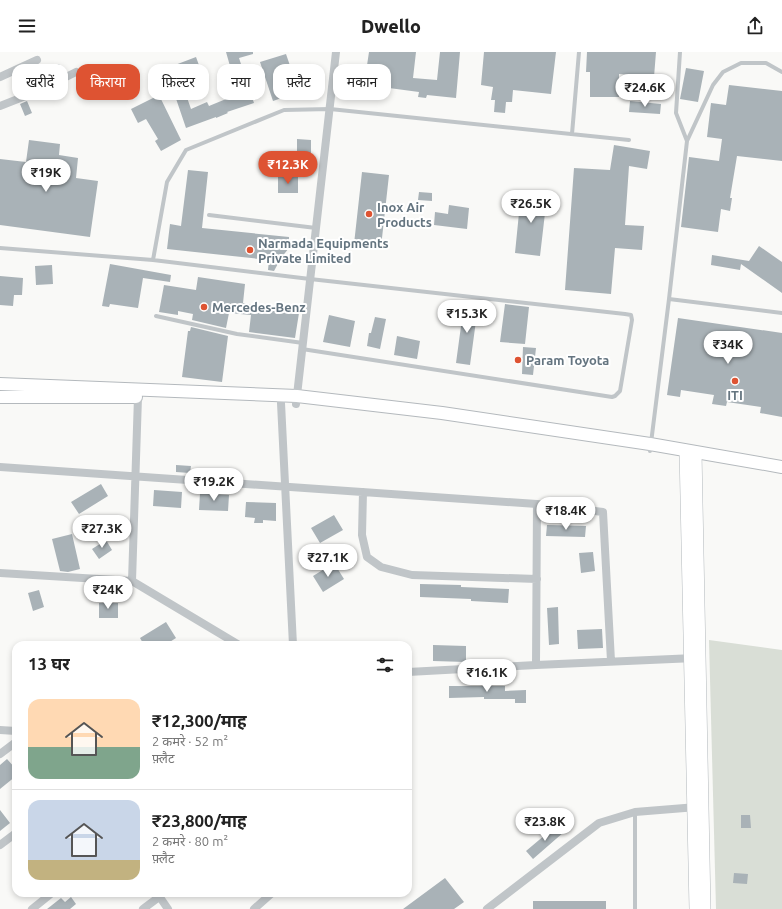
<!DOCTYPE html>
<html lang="hi">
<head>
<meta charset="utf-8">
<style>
  body { margin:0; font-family:Ubuntu,"Noto Sans Devanagari",sans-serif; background:#f6f6f6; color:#222; height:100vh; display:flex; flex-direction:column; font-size:15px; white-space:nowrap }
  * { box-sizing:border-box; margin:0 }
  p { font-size:13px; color:#767676 }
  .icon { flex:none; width:22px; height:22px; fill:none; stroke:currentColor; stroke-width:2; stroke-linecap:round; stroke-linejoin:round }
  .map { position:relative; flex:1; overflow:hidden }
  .drawer { position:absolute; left:12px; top:589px; width:400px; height:256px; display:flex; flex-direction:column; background:#fff; border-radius:12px; box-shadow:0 2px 6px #0003 }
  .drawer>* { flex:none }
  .banner { position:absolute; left:12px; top:12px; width:400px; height:36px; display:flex; gap:8px }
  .price { position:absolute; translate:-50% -34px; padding:0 9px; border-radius:14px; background:#fff; color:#222; font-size:13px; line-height:26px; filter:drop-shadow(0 1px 2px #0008) }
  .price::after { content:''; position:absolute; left:50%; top:24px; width:12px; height:9px; margin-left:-6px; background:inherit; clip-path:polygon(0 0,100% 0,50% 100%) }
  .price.current { background:#de5332; color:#fff }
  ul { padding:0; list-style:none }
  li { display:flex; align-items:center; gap:12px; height:100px; padding:0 16px }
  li+li { border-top:1px solid #e0e0e0 }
  li span { display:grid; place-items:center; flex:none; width:112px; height:80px; border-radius:12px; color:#555 }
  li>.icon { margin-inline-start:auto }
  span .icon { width:48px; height:48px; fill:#fffc; stroke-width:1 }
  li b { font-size:17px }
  h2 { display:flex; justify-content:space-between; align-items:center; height:48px; padding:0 16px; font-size:17px }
  .pill { padding:0 14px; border-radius:12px; background:#fff; box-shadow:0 2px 6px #0003; font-size:14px; line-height:36px }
  .pill.current { background:#de5332; color:#fff }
  header { display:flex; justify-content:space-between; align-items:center; height:52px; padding:0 16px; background:#fff; font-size:18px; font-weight:800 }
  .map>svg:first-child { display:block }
</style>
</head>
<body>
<header><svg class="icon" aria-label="menu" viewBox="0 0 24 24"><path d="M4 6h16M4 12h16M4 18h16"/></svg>Dwello<svg class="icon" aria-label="share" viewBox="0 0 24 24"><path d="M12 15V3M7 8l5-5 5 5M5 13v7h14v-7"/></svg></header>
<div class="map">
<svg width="782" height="857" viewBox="0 0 782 857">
  <rect width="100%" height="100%" fill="#f9f9f7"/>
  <path fill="#d9ded6" d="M709,588L782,598V857H716Z"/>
  <path fill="#a9b2b7" d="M226,0H253V2L239,6L254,51L227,60L228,61L216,66V65L186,76L171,32L180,28L175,13L196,5L204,27L183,34L191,57L207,50L209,54L226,47L218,25L232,21Z
    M369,0H416L413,26L437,28L440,0H460L456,46L427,43L426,46L418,45L419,40L374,34L376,21L366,20Z
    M484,0H556L551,42L513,38L512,50H506L505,61L494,60L495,48H491L493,35L481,33Z
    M587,0H656L654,25L619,22V45H590V20H586Z
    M286,2L299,40L273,49L260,10Z
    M59,12L63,20L40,32L37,25L53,19L52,15Z
    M686,16L704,19L698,50L680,47Z
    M729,33L782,39V109L737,104L730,146H732L730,159L721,157L718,180L681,175L689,105L719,109L722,87L707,85L711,51L726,53Z
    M159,43L181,88L161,99L155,89L158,87L146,67L138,71L131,57Z
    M27,49L32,61L25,64L20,52Z
    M630,49L661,52L660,62L629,60Z
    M297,87L311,88V103H297Z
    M29,88L60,92L59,103L78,106L76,126L98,129L90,185L0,173V107L26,110Z
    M614,93L650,99L647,117L629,114L625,173L644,174L642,198L615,196L611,242L565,238L574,116L610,118Z
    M188,118L208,120L202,176L289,185V196L281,206L274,219L268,218L269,208L167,197L170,172L181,174Z
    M362,120L389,123L381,195L354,192Z
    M278,124L298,125V141H278Z
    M419,140L432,141V149L418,148Z
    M521,141L547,144L540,204L515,201Z
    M449,153L469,156L467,177L434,173L435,160L448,162Z
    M759,194L782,210V241L741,212L740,218L711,213L712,203L749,209Z
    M110,212L171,223L170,230L143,226L138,256L110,252L109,255L102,254Z
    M52,213L53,232L36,233L35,214Z
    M0,224L23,226L22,243H14L13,254L0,253Z
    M198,225L245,232L243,251L299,261L295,286L249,280L251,263L229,261L226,276L192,268L193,262L178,259V263L159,260L164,233L196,238Z
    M464,252L478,254L470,313L456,311Z
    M505,252L529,255L525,292L500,290Z
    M329,263L355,269L350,295L323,290Z
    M375,265L386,267L380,297L367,294L369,281H371Z
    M678,266L782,281V365L760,361L761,355L727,350L726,354L712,352L714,343L681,338L680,345L667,343Z
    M191,275L228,284L222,330L182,325L188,279H190Z
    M397,284L420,289L417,307L394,303Z
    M523,295L536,296L533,323L522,322Z
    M176,413L191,414L190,421L176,420Z
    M101,432L108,444L79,462L71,450Z
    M154,438L182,440L181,456L153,454Z
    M200,441L229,443L228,459L199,458Z
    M246,450L276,451V469L263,468V471H254L255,466L245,465Z
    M334,463L343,478L320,491L311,476Z
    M547,473L586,474L585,485L546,484Z
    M72,482L80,517L68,520L60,519L52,487Z
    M106,488L112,498L99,507L92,497Z
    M593,500L595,519L581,521L579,501Z
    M334,511L344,527L323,540L313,524Z
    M420,532L461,533V535L509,537L508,551L471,549V547L420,545Z
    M39,538L44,555L33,559L28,541Z
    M99,551H118V566H99Z
    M558,555L559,592L549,593L547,556Z
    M166,570L176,586L165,593H144L140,586Z
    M602,577L603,596L578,597L577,578Z
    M433,593L466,594V610L433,609Z
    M449,634H505V639L526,638V651H515V647H484V645L449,646Z
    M7,707L16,717V724L0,737V713Z
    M0,758L10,771L0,779Z
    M741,763H750L751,776H741Z
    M558,772L564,780L533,807L526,799Z
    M734,821L748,822L747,832L733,831Z
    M445,826L464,850L454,857H403Z
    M71,845L76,852L70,857H47L61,846L65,850Z
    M533,849H606V857H533Z"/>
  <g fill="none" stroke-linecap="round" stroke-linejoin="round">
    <g stroke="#b3b9bd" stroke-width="12">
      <path id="secondary" d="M685,398L695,857
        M696,400L705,857"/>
    </g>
    <g stroke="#b4b9bd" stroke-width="14">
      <path id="primary" d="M0,332L297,344L442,361L650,392L782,415
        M0,345H136"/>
    </g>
    <path stroke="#c0c5c8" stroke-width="4" d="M680,0L676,61L687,89
      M572,82L579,0
      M209,163L316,176
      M0,196L153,208L310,227L625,262L631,263L632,268L620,339L615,344L612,345L302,297
      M153,208L167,130L186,98L284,58L330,57L629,88
      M669,247L782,261
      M156,264L237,282L303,291
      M650,399L669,247L687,89L713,33L723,20L741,11H766L782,20
      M635,760V857"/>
    <path stroke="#c0c5c8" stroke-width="8" d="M0,25L37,8
      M0,54L38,39L76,20
      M281,351L293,593
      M296,352L336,0
      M0,415L537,452L603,460L611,609
      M363,440L362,483L367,505L381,515L412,523L537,527
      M0,521L132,529L239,593
      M132,529L138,345
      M536,613L537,452
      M408,620L536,613L695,606
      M0,678L16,679
      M0,702L16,690
      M0,793L16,781
      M157,841L168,857
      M32,857L52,841
      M143,857L159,845
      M254,857L272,841
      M487,857L599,771L635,760L697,755"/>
    <use href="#secondary" stroke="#fff" stroke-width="11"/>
    <use href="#primary" stroke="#fff" stroke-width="12"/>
  </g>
  <g fill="#de5332" stroke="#fff" stroke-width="1.5">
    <circle cx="369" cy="162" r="4"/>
    <circle cx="250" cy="198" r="4"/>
    <circle cx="204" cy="255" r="4"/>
    <circle cx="518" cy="308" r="4"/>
    <circle cx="735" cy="329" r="4"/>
  </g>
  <g text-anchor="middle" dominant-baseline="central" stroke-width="4" stroke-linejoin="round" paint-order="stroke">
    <g font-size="13" font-weight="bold" fill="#657580" stroke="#fff" text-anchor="start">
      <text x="377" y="155">Inox Air<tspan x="377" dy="15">Products</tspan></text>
      <text x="258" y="191">Narmada Equipments<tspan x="258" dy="15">Private Limited</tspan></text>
      <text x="212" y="255">Mercedes-Benz</text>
      <text x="526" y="308">Param Toyota</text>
      <text x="735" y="343" text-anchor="middle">ITI</text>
    </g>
  </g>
</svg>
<b class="price" style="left:645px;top:56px">₹24.6K</b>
<b class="price current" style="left:288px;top:133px">₹12.3K</b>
<b class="price" style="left:46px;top:141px">₹19K</b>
<b class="price" style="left:531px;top:172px">₹26.5K</b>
<b class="price" style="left:467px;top:282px">₹15.3K</b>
<b class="price" style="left:728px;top:313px">₹34K</b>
<b class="price" style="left:214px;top:450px">₹19.2K</b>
<b class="price" style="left:566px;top:479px">₹18.4K</b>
<b class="price" style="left:102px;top:497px">₹27.3K</b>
<b class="price" style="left:328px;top:526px">₹27.1K</b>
<b class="price" style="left:108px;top:558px">₹24K</b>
<b class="price" style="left:487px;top:641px">₹16.1K</b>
<b class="price" style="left:545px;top:790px">₹23.8K</b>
<div class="banner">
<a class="pill">खरीदें</a>
<a class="pill current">किराया</a>
<a class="pill">फ़िल्टर</a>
<a class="pill">नया</a>
<a class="pill">फ़्लैट</a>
<a class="pill">मकान</a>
</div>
<section class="drawer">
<h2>13 घर<svg class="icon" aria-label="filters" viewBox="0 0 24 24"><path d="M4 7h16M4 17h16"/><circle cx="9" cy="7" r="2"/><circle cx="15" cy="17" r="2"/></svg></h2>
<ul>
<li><span style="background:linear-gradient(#ffd9b3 60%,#7fa58c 0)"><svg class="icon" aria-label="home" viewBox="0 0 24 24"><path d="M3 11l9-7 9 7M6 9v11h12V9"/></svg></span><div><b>₹12,300/माह</b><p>2 कमरे · 52 m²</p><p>फ़्लैट</p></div></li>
<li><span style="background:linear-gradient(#c9d6e8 75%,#c2b280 0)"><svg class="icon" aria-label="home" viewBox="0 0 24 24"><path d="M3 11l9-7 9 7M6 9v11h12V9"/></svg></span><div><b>₹23,800/माह</b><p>2 कमरे · 80 m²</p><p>फ़्लैट</p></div></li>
</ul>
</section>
</div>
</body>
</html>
